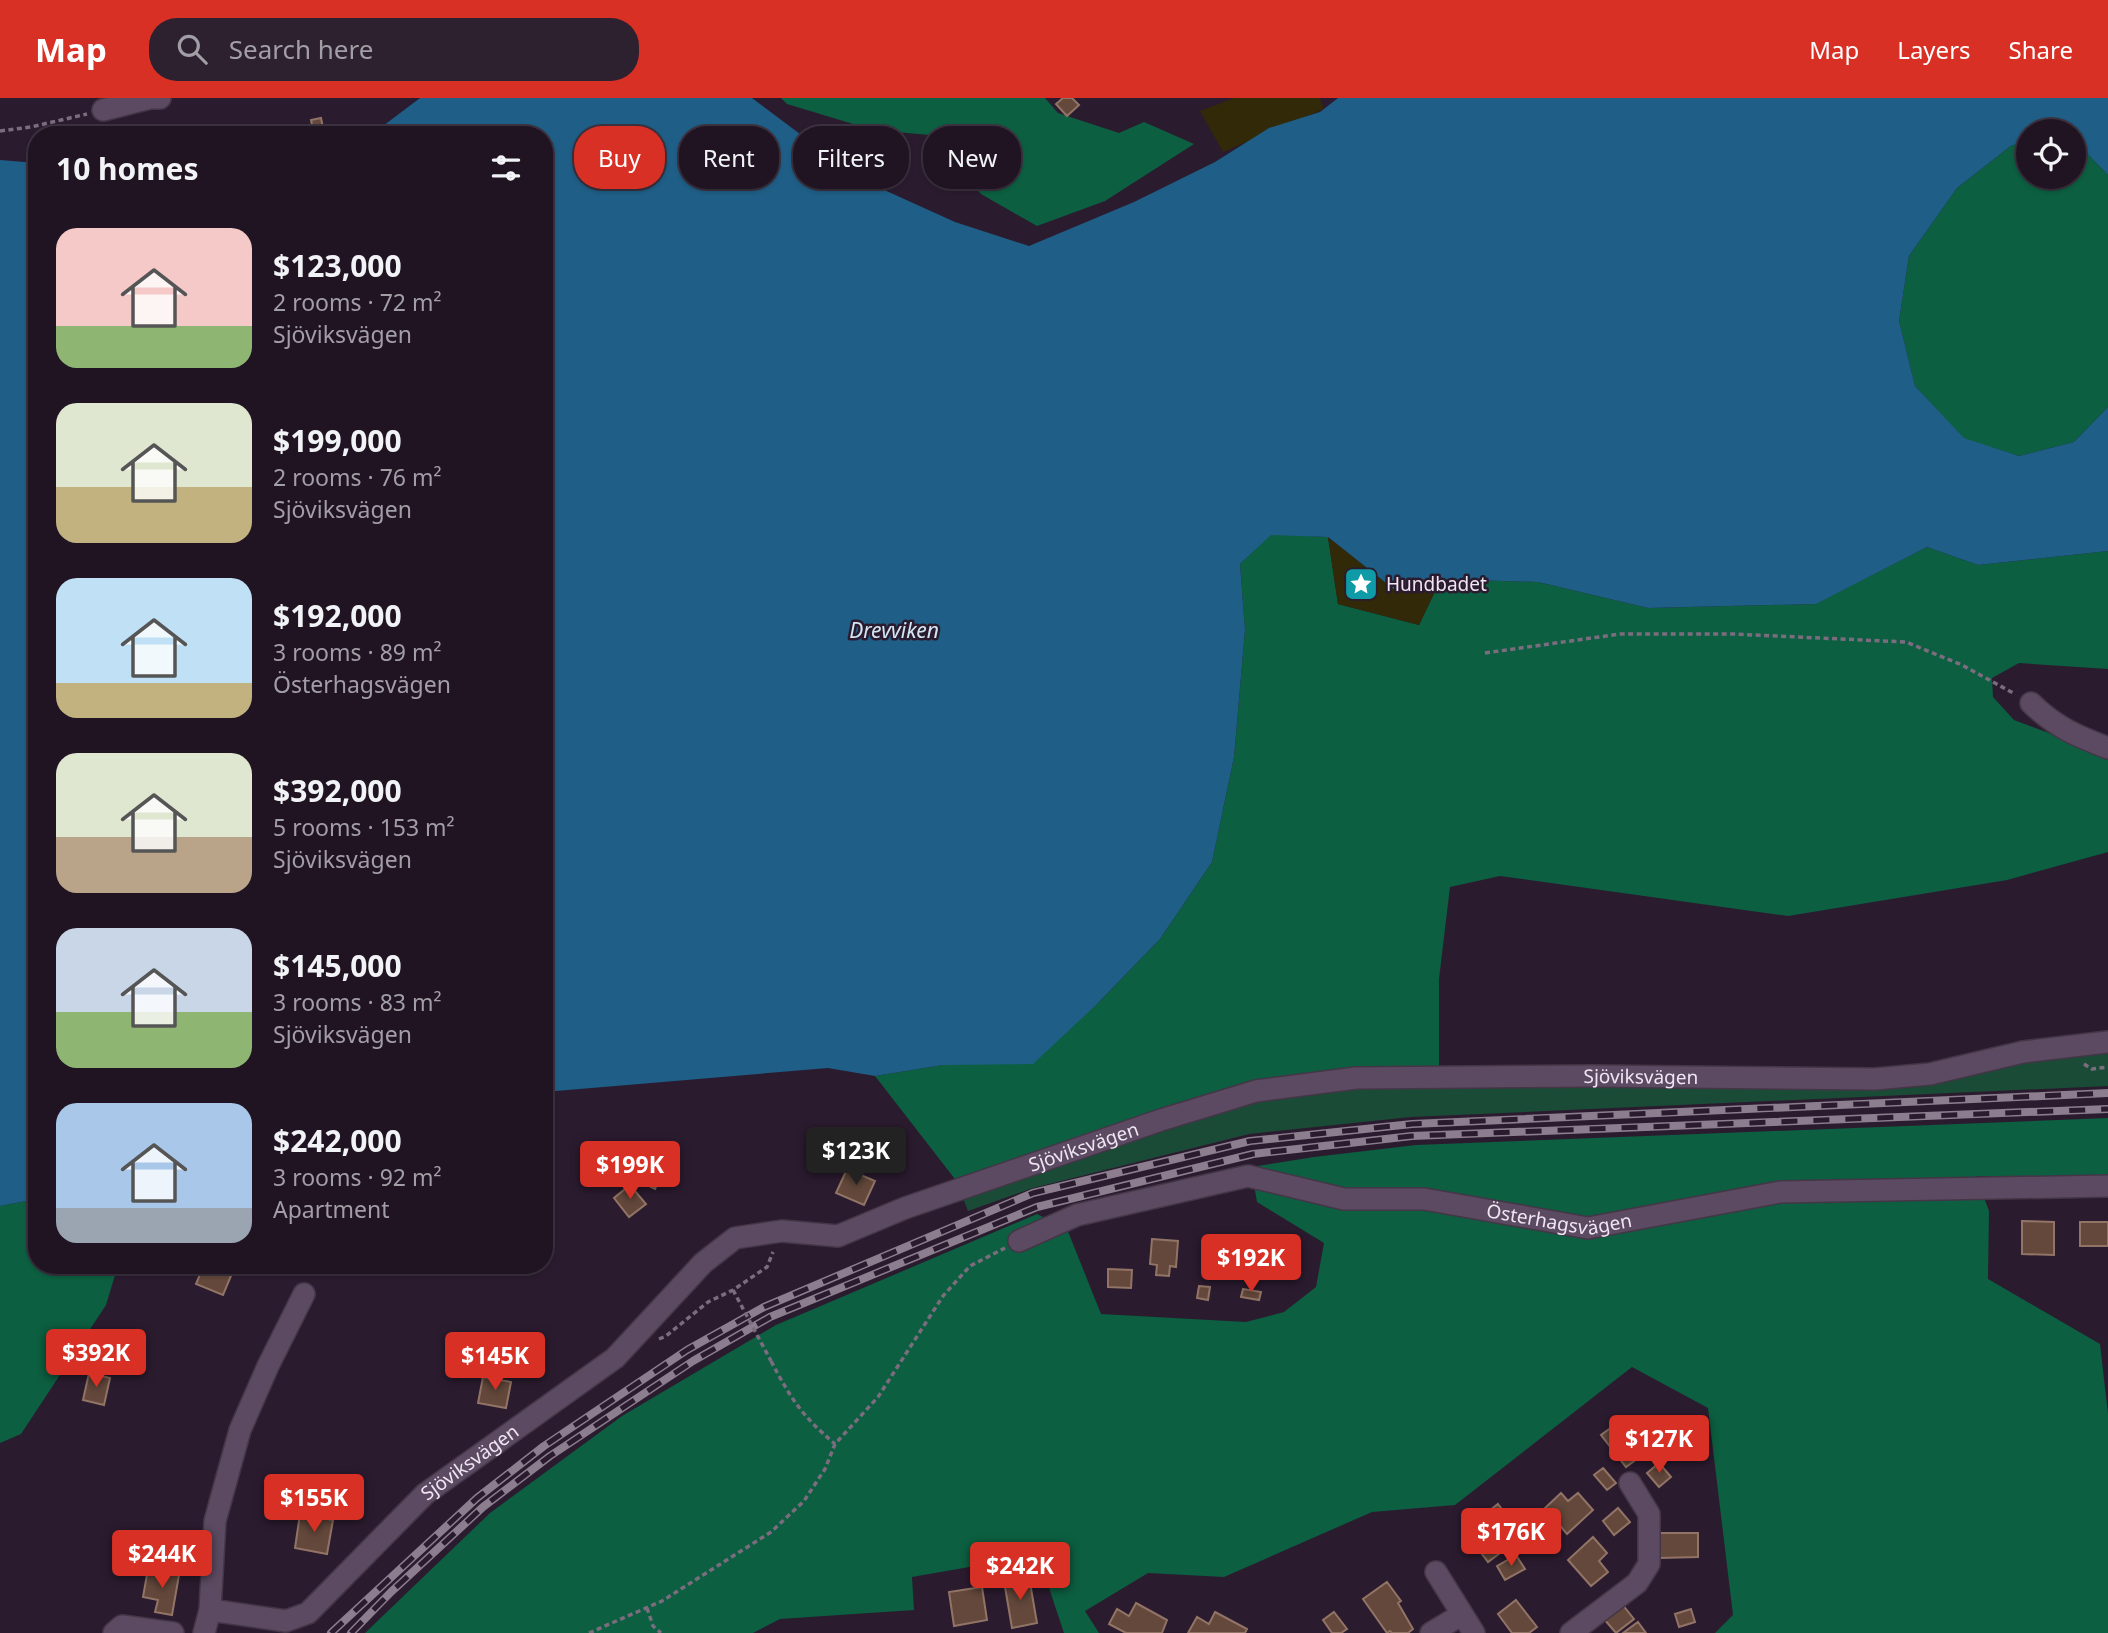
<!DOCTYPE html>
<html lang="en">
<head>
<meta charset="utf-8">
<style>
  body { margin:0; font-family:"Noto Sans",sans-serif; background:#2d2130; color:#f1f3f6; height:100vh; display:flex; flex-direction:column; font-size:26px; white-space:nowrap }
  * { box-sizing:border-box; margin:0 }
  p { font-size:23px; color:#a29ea6 }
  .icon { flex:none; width:38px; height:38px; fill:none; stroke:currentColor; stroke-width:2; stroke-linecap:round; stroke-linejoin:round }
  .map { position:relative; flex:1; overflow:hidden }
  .sheet { position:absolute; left:28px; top:28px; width:525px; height:1148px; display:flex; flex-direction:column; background:#201423; border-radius:28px; box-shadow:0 2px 5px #0004,0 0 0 2px #3d3341 }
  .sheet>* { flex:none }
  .banner { position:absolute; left:574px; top:28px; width:665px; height:63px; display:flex; gap:14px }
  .tools { position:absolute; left:2016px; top:21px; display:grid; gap:14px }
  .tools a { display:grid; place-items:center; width:70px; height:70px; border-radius:50%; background:#201423; box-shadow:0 2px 5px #0004,0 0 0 2px #3d3341; font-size:35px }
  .price { position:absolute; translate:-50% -60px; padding:0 16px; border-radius:7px; background:#d93025; color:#fff; font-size:23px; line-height:46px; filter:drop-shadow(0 2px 4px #0008) }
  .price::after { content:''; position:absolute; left:50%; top:42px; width:21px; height:16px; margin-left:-10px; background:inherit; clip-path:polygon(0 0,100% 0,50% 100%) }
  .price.active { background:#222; color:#fff }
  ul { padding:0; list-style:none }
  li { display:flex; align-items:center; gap:21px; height:175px; padding:0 28px }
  li span { display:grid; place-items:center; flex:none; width:196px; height:140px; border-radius:21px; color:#555 }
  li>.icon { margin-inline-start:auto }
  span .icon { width:84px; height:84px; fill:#fffc; stroke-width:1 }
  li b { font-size:30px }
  h2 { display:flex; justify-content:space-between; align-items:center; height:84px; padding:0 28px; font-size:30px }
  .chip { padding:0 24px; border-radius:28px; background:#201423; box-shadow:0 2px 5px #0004,0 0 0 2px #3d3341; font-size:24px; line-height:63px }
  .chip.active { background:#d93025; color:#fff }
  header { display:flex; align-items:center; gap:42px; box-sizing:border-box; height:98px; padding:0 35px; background:#d93025; color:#fff }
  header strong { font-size:33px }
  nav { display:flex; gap:38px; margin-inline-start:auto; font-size:24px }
  .search { width:490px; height:63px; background:#2d2130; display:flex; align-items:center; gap:18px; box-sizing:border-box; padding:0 24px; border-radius:28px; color:#a29ea6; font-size:26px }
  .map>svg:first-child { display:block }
</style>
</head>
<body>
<header>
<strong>Map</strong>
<div class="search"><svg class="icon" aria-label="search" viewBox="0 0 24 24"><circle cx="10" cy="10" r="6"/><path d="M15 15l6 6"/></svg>Search here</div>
<nav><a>Map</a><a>Layers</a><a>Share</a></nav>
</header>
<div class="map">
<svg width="2108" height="1535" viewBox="0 0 2108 1535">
  <rect width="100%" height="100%" fill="#2b1b2f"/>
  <path fill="#1a4b36" d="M2108,950V988L1411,1019L1249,1036L1033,1090L968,1113L961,1095L1255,998L1356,985H1874Z"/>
  <path fill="#0c5f40" d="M781,0H1045L1058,15L1119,35L1144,24L1194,46L1105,103L1037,128L981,96L930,37L873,32L787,6Z
    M2074,42L2108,77V309L2074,344L2019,358L1964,341L1915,288L1899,223L1909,158L1957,90L2012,47L2028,46V79H2074Z
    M1271,436L1328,439L1338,506L1419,527L1441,481L1538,484L1648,510L1815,506L1927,449L1978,467L2108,453V571L2019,565L1992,580L1993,599L2014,622L2100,654L2108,660V754L2007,782L1788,818L1500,778L1450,789L1439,881V969L1353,972L958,1085L875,978L943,967L1097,906L1160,841L1212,764L1234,659L1245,532L1240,466Z
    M2108,1020V1078H1976L1989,1113L1988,1181L2100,1246L2108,1316V1535H1715L1733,1517L1708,1310L1632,1269L1455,1407L1372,1414L1224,1479L1148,1475L1085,1513L1099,1535H1064L1038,1457L912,1479L914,1512L780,1521L753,1535H365L490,1415L622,1318L776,1227L1037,1116L1067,1131L1101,1216L1246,1224L1284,1214L1316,1189L1324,1145L1257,1104L1251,1069L1314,1059L1416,1047Z
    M37,1101V1167H118L106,1207L21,1336L0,1345V1108Z"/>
  <path fill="#312908" d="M1234,0H1320L1324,11L1223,54L1200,13Z
    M1328,439L1395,492H1419L1441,481L1419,527L1338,506Z"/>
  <path fill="#1f5e86" d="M420,0H752L860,81L955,124L1029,148L1134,104L1215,64L1269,30L1320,14L1338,0H2108V77L2074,42V33H2028V46L2012,47L1957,90L1909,158L1899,223L1915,288L1964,340L2019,358L2074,344L2108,309V453L1978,467L1927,449L1816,506L1648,510L1538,484L1441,481L1419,492H1395L1328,439L1271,437L1240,466L1245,532L1234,659L1212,764L1160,841L1097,906L1033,966L943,967L875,978L828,970L544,994V37H371Z
    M0,62L37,65V1101L0,1108Z"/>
  <path fill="#63483b" stroke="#917466" stroke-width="2" d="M1063,0H1072L1079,7L1067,18L1056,6Z
    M321,20L323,30L313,32L311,22Z
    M645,1059L666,1068L655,1091L635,1081Z
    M847,1071L875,1083L864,1107L836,1095Z
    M630,1087L646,1106L629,1119L614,1100Z
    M2022,1123L2054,1124V1157L2022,1156Z
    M2080,1124H2108V1148H2080Z
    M1152,1141L1178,1143L1176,1169L1170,1168L1169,1178L1156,1177L1157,1167L1150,1166Z
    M1257,1147L1269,1149L1268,1154L1277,1155L1273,1178L1243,1172L1247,1150L1256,1151Z
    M204,1167H218L233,1173L223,1197L196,1186Z
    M1108,1171L1132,1172L1131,1190L1108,1189Z
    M1199,1188L1210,1189L1208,1202L1197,1200Z
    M1243,1191L1261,1194L1259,1202L1241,1199Z
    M89,1275L110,1280L104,1307L83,1302Z
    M483,1279L511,1284L506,1310L478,1305Z
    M1623,1321L1633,1334L1647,1324L1661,1343L1626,1369L1601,1337Z
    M1659,1365L1671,1379L1659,1389L1647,1375Z
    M1603,1370L1616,1385L1607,1392L1594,1377Z
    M1561,1395L1568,1403L1578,1395L1593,1412L1567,1436L1545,1410Z
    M1498,1406L1514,1427L1500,1437L1508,1449L1488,1464L1464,1432Z
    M1618,1410L1630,1424L1614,1437L1603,1423Z
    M300,1416L333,1422L327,1456L295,1450Z
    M1660,1435H1698V1459L1660,1460Z
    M1593,1439L1607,1455L1599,1463L1608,1474L1591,1488L1568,1462Z
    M1516,1457L1525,1471L1505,1482L1497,1468Z
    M148,1471L179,1477L172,1517L155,1514L158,1502L143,1499Z
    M1029,1479L1037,1525L1012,1530L1004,1483Z
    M1387,1484L1401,1503L1398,1505L1413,1531L1408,1535H1392L1390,1533L1387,1535L1363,1501Z
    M982,1489L987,1522L954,1528L949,1494Z
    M1516,1502L1537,1529L1529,1535H1512L1498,1516Z
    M1136,1505L1167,1522L1162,1535H1126L1109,1526L1117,1511L1129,1518Z
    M1622,1506L1634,1521L1616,1535L1604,1521Z
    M1691,1511L1695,1524L1679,1529L1675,1516Z
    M1215,1514L1247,1531L1245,1535H1188L1197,1519L1209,1526Z
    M1334,1514L1347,1531L1341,1535H1332L1323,1522Z
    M1638,1524L1646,1535H1623Z"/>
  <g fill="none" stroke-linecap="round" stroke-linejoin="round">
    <g stroke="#443647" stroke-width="24">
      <g id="minor">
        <path d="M103,12L150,0H160"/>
        <path d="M2031,605C2055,629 2077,638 2108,650"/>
        <path id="s1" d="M1019,1143L1077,1117L1248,1078L1344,1101H1424L1588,1130L1780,1094L2108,1088"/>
        <path d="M1436,1474L1474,1535"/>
        <path id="s2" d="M210,1512L286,1523L308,1515L425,1396L615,1260L703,1165L735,1140L782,1133L838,1138L905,1110L1161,1022L1256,993L1356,980L1593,978L1875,981L1930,976L2023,954L2108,944"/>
        <path d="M114,1535L122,1528L173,1535"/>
        <path d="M204,1535L210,1512L215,1423L240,1332L268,1268L304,1196"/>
        <path d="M1431,1535L1461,1517"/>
        <path d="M1571,1535L1637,1485L1649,1466V1416L1630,1385"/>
      </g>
    </g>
    <path stroke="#7b6d7f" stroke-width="3.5" stroke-dasharray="5 3.5" stroke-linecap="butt" d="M0,33L31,29L87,16
      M1485,555L1620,536H1733L1906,544L1962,567L2015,596
      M2084,966L2092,971L2108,969
      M659,1241L666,1238L708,1204L733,1192L767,1169L773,1154
      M771,1263C791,1301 802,1318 835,1346
      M647,1510L653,1528L661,1535
      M589,1535L662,1503L771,1434L804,1403L825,1371L835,1346L878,1299L943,1198L970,1168L1005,1150"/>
    <use href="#minor" stroke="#5b4a61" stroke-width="21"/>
    <g stroke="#8c7e8f" stroke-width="8">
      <path id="rail" d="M331,1535L477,1400L544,1348L687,1252L764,1209L1033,1095L1250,1043L1412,1026L2108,995
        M351,1535L391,1494L483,1409L550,1358L693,1263L770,1219L1037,1109L1253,1056L1412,1038L2108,1011"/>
    </g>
    <use href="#rail" stroke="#2b1b2f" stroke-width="5" stroke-dasharray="16" stroke-linecap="butt"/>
    <path stroke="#7b6d7f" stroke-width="3.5" stroke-dasharray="5 3.5" stroke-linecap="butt" d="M733,1192L771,1263"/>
  </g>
  <defs>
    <g id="sight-square" transform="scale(1.75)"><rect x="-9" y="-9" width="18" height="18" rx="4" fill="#0f9aa8" stroke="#2b1b2f"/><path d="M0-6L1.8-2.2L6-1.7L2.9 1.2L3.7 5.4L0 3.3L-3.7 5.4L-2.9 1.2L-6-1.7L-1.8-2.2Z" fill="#fff"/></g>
  </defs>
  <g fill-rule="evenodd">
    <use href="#sight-square" x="1361" y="486"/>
  </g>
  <g text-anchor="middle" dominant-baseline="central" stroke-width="5" stroke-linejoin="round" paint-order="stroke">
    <g font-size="19" fill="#f0e5f3" stroke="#2b1b2f" text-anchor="start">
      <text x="1386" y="486">Hundbadet</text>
    </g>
    <g font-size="19" fill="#f0e5f3" stroke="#2b1b2f">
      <text stroke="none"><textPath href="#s2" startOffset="1603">Sjöviksvägen</textPath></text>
      <text stroke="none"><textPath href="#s2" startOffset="1036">Sjöviksvägen</textPath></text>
      <text stroke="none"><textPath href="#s1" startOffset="555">Österhagsvägen</textPath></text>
      <text stroke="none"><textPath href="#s2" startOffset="322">Sjöviksvägen</textPath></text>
    </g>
    <g font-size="21" font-style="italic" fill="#d3e6f5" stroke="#2b1b2f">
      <text x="894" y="532">Drevviken</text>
    </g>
  </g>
</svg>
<div class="tools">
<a><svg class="icon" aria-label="locate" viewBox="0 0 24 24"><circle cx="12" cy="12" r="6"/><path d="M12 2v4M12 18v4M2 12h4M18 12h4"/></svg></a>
</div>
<b class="price active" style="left:856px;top:1089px">$123K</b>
<b class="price" style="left:630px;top:1103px">$199K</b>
<b class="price" style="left:1251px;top:1196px">$192K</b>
<b class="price" style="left:96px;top:1291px">$392K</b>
<b class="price" style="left:495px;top:1294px">$145K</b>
<b class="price" style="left:1659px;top:1377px">$127K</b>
<b class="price" style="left:314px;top:1436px">$155K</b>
<b class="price" style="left:1511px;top:1470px">$176K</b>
<b class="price" style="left:162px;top:1492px">$244K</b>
<b class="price" style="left:1020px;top:1504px">$242K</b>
<div class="banner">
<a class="chip active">Buy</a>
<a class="chip">Rent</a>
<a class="chip">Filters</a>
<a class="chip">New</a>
</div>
<section class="sheet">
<h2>10 homes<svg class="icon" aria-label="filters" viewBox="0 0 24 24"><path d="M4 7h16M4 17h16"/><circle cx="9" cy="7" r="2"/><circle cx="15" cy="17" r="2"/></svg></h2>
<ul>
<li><span style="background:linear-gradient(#f6c9c9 70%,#8fb573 0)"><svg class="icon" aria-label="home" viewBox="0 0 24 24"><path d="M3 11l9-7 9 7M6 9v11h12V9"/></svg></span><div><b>$123,000</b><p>2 rooms · 72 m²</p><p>Sjöviksvägen</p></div></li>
<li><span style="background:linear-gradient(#dfe7d0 60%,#c2b280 0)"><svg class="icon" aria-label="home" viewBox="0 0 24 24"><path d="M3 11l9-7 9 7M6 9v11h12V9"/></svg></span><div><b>$199,000</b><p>2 rooms · 76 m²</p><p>Sjöviksvägen</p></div></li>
<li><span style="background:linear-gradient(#bfe0f5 75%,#c2b280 0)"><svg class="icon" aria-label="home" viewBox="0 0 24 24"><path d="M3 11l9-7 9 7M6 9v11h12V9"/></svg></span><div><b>$192,000</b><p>3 rooms · 89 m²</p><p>Österhagsvägen</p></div></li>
<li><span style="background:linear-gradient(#dfe7d0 60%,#b9a48a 0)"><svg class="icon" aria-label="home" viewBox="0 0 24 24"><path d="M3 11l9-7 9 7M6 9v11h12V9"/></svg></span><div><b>$392,000</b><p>5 rooms · 153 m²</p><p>Sjöviksvägen</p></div></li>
<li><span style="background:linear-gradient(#c9d6e8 60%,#8fb573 0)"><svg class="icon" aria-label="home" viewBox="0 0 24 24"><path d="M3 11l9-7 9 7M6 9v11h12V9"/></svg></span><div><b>$145,000</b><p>3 rooms · 83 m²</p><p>Sjöviksvägen</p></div></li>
<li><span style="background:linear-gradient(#a9c7e8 75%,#9aa5b1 0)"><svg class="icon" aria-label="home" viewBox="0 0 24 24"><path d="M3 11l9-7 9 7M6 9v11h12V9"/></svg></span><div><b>$242,000</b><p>3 rooms · 92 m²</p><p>Apartment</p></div></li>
</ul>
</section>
</div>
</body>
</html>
